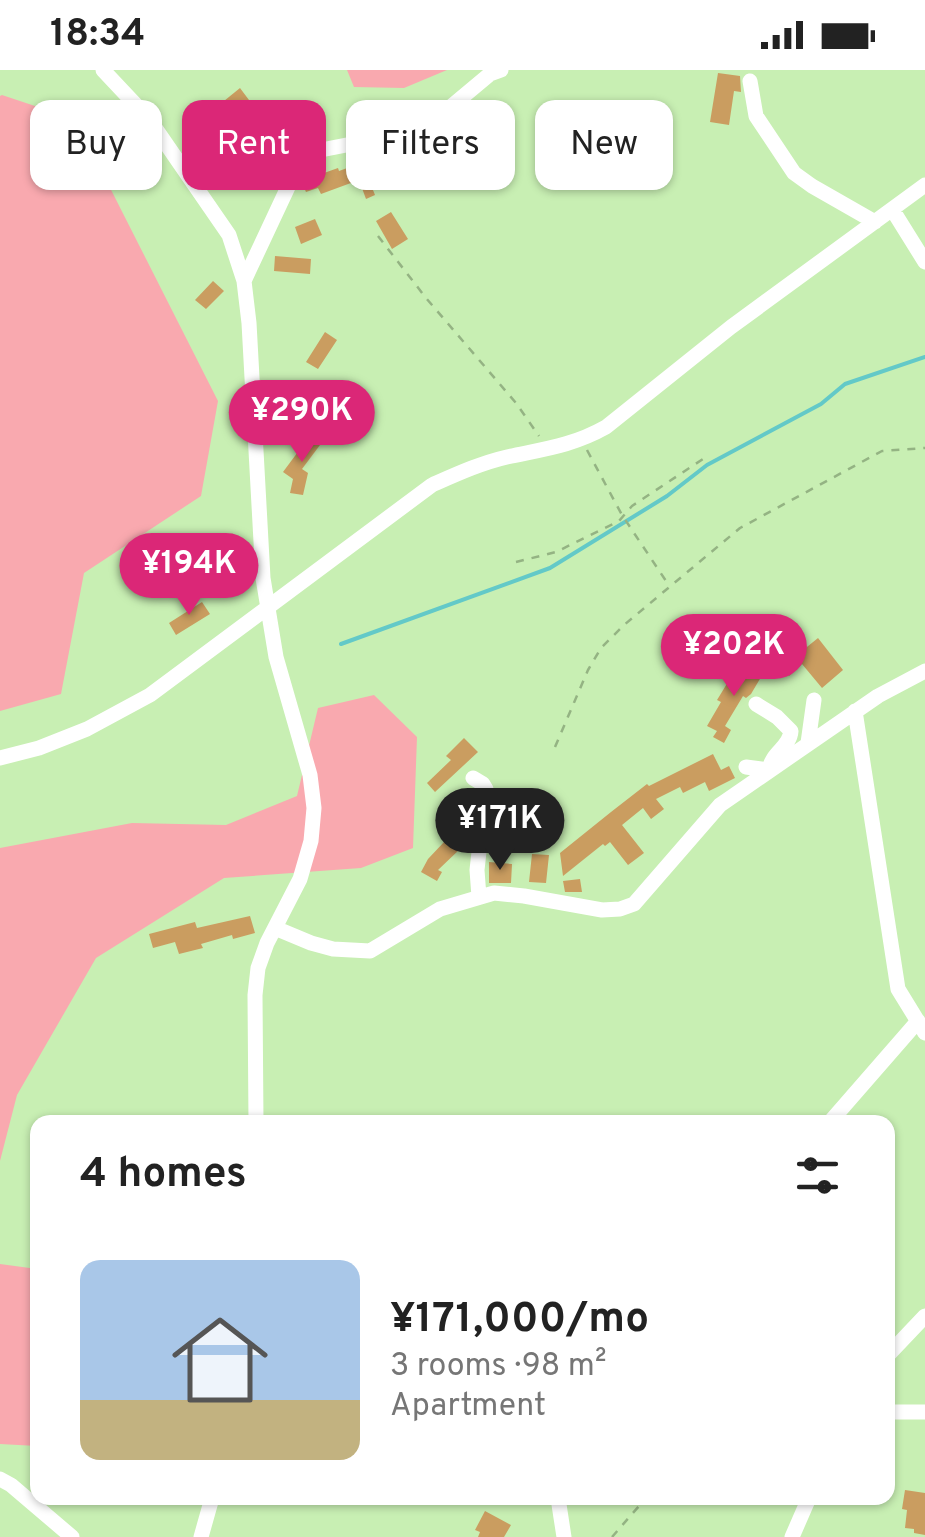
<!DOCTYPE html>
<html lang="en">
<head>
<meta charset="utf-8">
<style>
  body { margin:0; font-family:Overpass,sans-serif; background:#f6f6f6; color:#222; height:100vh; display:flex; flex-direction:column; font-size:38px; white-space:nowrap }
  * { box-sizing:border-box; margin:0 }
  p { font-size:32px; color:#767676 }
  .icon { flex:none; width:55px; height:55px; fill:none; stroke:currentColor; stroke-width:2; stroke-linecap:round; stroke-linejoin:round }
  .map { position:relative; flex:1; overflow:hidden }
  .details { position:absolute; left:30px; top:1045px; width:865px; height:390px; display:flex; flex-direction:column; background:#fff; border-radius:20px; box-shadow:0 2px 8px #0004 }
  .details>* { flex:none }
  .hud { position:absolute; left:30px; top:30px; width:865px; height:90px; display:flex; gap:20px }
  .price { position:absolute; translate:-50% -85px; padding:0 22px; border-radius:35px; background:#db2777; color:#fff; font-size:32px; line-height:65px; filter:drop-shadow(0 2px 5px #0008) }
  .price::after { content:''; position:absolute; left:50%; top:60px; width:30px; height:22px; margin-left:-15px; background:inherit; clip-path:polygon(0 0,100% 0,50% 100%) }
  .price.current { background:#222; color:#fff }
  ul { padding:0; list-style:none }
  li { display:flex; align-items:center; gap:30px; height:250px; padding:0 50px }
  li span { display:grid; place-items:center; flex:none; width:280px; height:200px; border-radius:20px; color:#555 }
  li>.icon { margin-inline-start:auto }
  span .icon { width:120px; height:120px; fill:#fffc; stroke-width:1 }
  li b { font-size:42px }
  h2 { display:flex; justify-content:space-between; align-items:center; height:120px; padding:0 50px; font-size:42px }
  .pill { padding:0 35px; border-radius:20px; background:#fff; box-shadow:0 2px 8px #0004; font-size:35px; line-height:90px }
  .pill.current { background:#db2777; color:#fff }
  .status { display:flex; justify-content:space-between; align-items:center; height:70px; padding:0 50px; background:#fff; direction:ltr }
  .status svg { height:28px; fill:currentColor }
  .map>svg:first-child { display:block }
</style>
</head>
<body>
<div class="status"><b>18:34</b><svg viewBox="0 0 49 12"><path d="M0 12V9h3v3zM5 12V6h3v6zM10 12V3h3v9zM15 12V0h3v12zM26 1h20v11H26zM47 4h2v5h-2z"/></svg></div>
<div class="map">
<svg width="925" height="1467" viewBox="0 0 925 1467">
  <rect width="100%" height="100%" fill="#c8efb3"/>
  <path fill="#f9a9af" d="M347,0H447L404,18L354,17Z
    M2,25L62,45L102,102L218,331L201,426L84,503L61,624L0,641V26Z
    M374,625L417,667L413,778L361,798L224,808L96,888L17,1025L0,1091V778L132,753L226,755L297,726L318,638Z
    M0,1194L37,1199V1376L0,1374Z"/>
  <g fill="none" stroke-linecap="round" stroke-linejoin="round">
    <path stroke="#63c9c8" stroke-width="4" d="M341,574L550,498L667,426L707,395L821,334L845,314L925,287"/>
  </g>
  <path fill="#ca9d60" d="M718,3L740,6L741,22L734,21L729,55L710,52Z
    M240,18L249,30L233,42L224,31Z
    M244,49L247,53L245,63L251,70L230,81L219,63Z
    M369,90L374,103L367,105L375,125L366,129L359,110L321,124L318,118L306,122L302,113L305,108L310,106V108L338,98L339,101Z
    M391,142L408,169L392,179L376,151Z
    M315,149L322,165L301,174L295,157Z
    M275,186L311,189L310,204L274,201Z
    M213,211L224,221L206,239L195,230Z
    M325,262L337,270L318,299L306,292Z
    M312,363L323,371L302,399L308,403L303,425L290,423L293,409L283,402Z
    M235,481L241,500L220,507L218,501L189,511L185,499Z
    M202,532L210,544L176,565L169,553Z
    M818,568L843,600L822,618L802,594L789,606L776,591L796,574L802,581Z
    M747,591L764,602L751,624L746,628L743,626L725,656L731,660L724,673L713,667L717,661L707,656L721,632L717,630L728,612L732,615Z
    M464,668L478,682L435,722L427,713L451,690L446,686Z
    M713,684L721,700L729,696L735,708L709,721L705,712L683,723L680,717L656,729L664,739L651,749L643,738L622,755L644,783L628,795L610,772L605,776L603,774L563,806L560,783L611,742L647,714L649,716Z
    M468,718L474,724L473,738L464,747L451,734Z
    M461,754L470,763L468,775L463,781L460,779L438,800L442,802L437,811L421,802L428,789Z
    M532,784L549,785L546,813L529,812Z
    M489,792L512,794L511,813H489Z
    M580,809L582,822H565L563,811Z
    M250,846L255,863L233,869L232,865L201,874L203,878L179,884L175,872L153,878L149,864L195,852L197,858Z
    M905,1420L925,1423V1465L914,1463V1459L905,1458L907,1440L902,1439Z
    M485,1441L511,1455L504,1467H478L480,1462L475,1460Z"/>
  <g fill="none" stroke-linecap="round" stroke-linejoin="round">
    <path stroke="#94b383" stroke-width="2.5" stroke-dasharray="8 8" stroke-linecap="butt" d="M378,166L426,228L516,333L539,366
      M587,380L622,445L668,514
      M516,492L556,482L619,451L632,436L709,385
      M555,677L588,600L601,578L624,555L740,458L882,381L925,378
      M612,1467L646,1428"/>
    <path stroke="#fff" stroke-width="15" d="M103,0L149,49L229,165L244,211L249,253L263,508L276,587L310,705L314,738L311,771L300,809L267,873L258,898L255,925L256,1052
      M750,11L756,46L794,103L812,116L875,152
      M256,59C269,75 290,78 305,91
      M892,139L925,192
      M244,211L296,100L321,80L423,60L490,4L501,0
      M855,641L898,919L925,963
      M808,673L814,630
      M0,688L39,678L87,659L150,625L432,415C457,404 481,393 507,387C544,379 572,376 606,357L731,257L925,115
      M746,697L769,700C771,683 790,677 791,661L777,647L756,634
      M473,708L483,714L486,719L477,800L479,827
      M275,858L311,873L333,879L370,881L440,839L494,823L524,826L602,840L620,839L634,834L720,735L878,626L925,601
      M830,1052L918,951
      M888,1285L925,1246
      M888,1342H925
      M0,1409L11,1415L72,1467
      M558,1428L564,1467
      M201,1467L212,1428
      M792,1467L809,1428"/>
  </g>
</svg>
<b class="price" style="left:302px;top:395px">¥290K</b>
<b class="price" style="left:189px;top:548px">¥194K</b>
<b class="price" style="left:734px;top:629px">¥202K</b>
<b class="price current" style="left:500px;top:803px">¥171K</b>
<div class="hud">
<a class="pill">Buy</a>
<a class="pill current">Rent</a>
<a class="pill">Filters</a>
<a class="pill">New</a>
</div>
<section class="details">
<h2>4 homes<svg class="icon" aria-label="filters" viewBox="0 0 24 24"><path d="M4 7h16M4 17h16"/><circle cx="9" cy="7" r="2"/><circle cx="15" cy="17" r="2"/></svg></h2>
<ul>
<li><span style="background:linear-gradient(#a9c7e8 70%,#c2b280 0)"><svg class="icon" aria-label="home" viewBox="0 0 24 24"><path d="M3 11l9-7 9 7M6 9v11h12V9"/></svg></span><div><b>¥171,000/mo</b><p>3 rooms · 98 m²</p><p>Apartment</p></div></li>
</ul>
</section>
</div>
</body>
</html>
